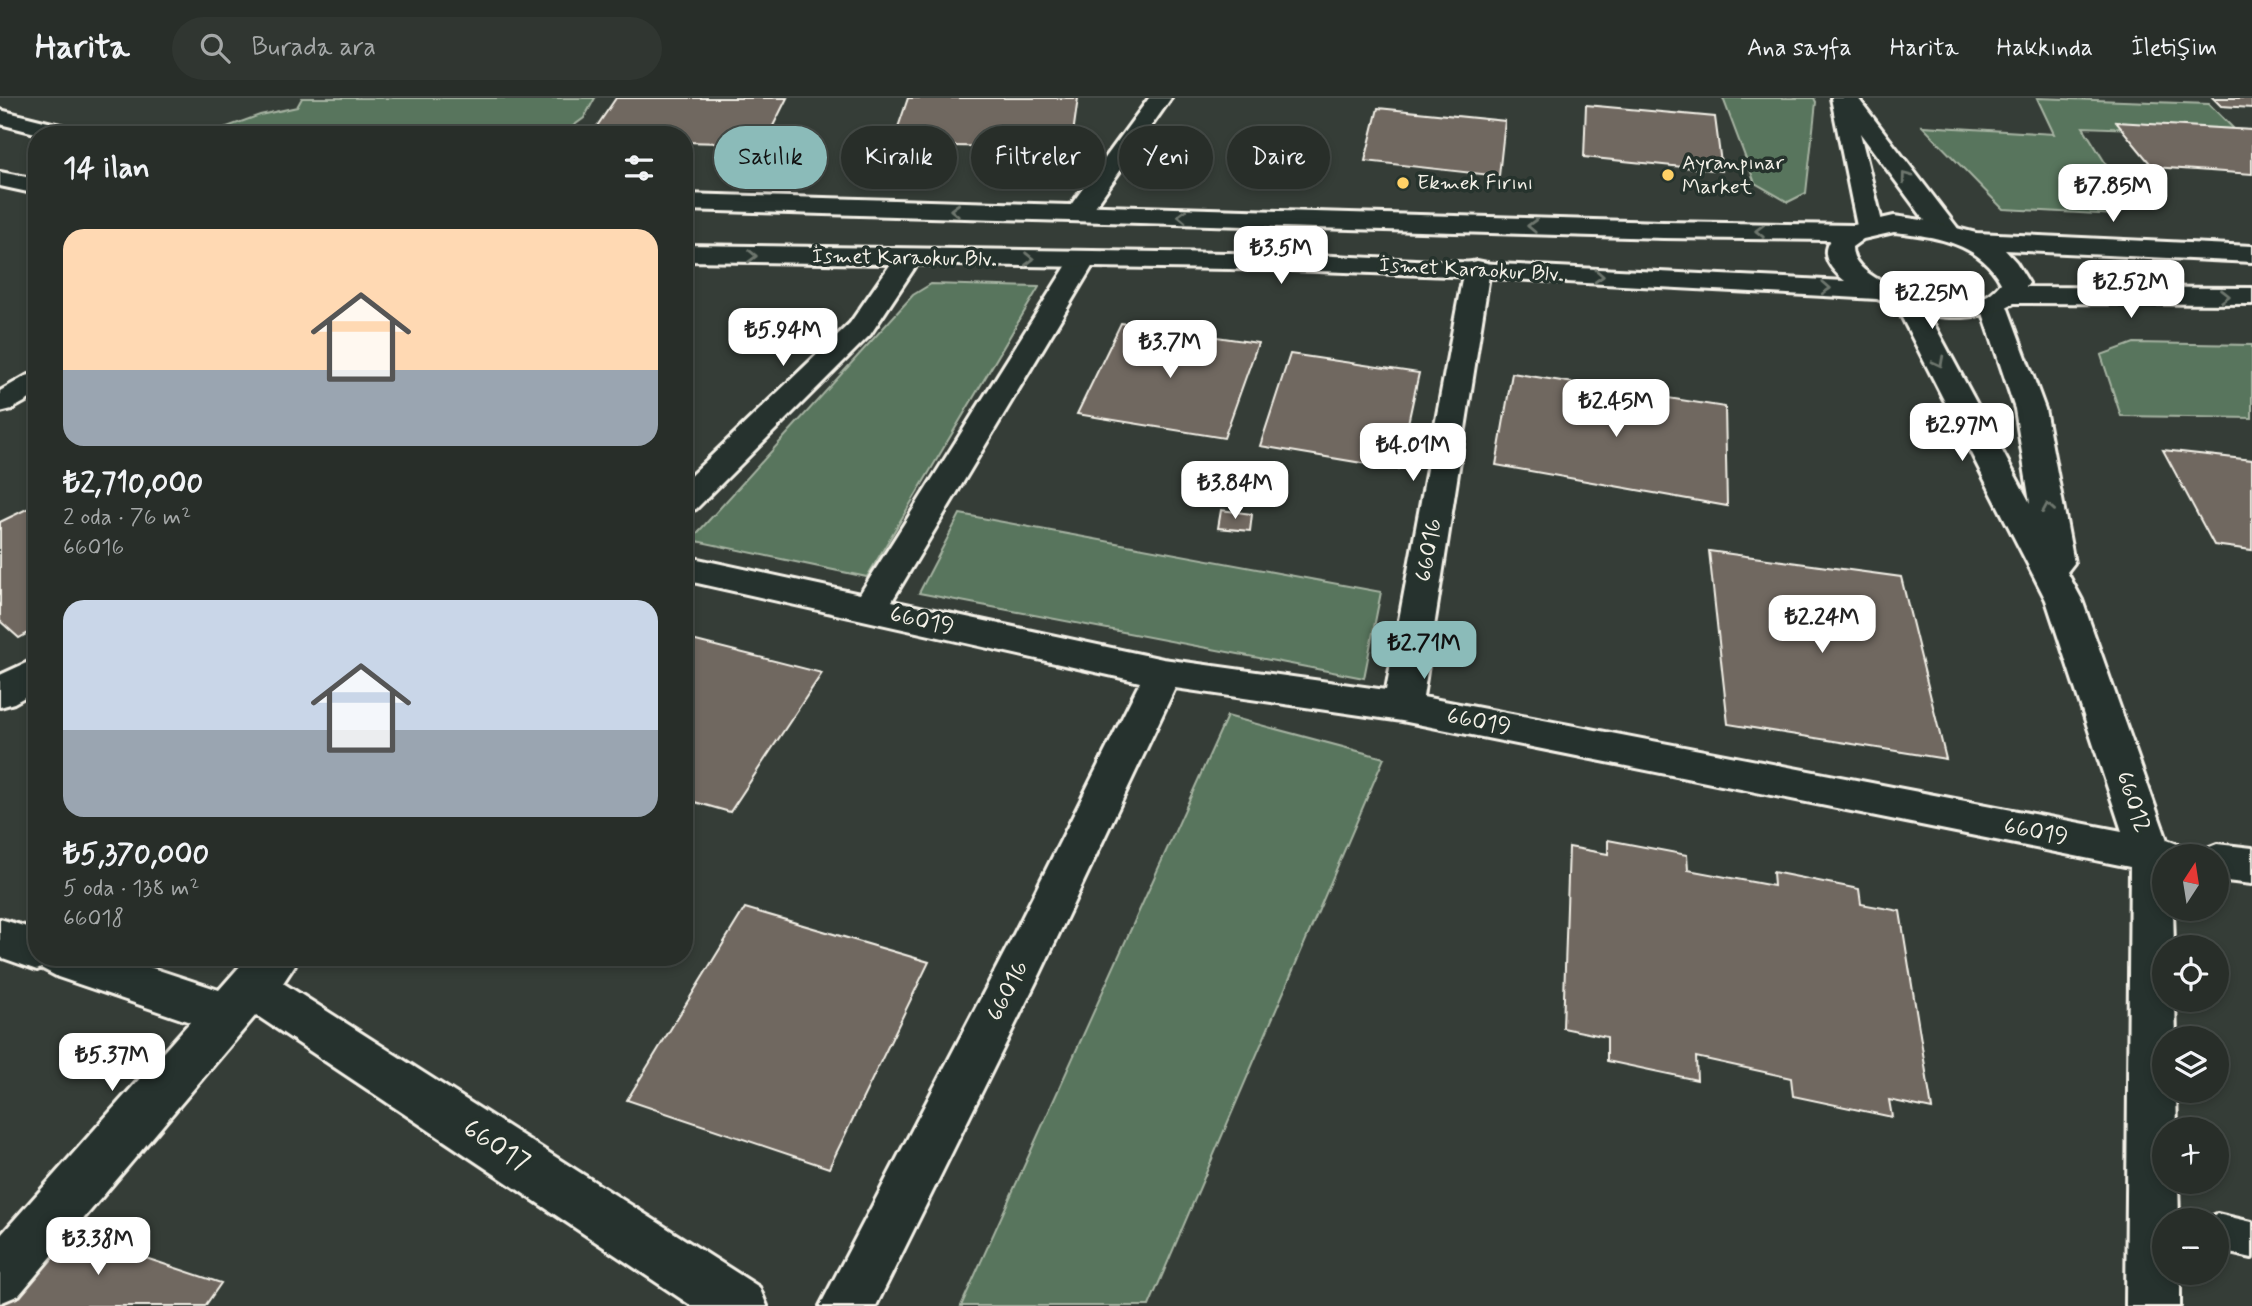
<!DOCTYPE html>
<html lang="tr">
<head>
<meta charset="utf-8">
<style>
  body { margin:0; font-family:Mynerve,sans-serif; background:#303631; color:#f1f3f6; height:100vh; display:flex; flex-direction:column; font-size:26px; white-space:nowrap }
  * { box-sizing:border-box; margin:0 }
  p { font-size:23px; color:#a5a8a8 }
  .icon { flex:none; width:38px; height:38px; fill:none; stroke:currentColor; stroke-width:2; stroke-linecap:round; stroke-linejoin:round }
  .map { position:relative; flex:1; overflow:hidden }
  .side { position:absolute; left:28px; top:28px; width:665px; height:840px; display:flex; flex-direction:column; background:#282e29; border-radius:28px; box-shadow:0 4px 10px #0003,0 0 0 2px #444a46 }
  .side>* { flex:none }
  .top-card { position:absolute; left:714px; top:28px; width:665px; height:63px; display:flex; gap:14px }
  .needle { width:46px; rotate:12deg }
  .controls { position:absolute; left:2152px; top:746px; display:grid; gap:14px }
  .controls a { display:grid; place-items:center; width:77px; height:77px; border-radius:50%; background:#282e29; box-shadow:0 4px 10px #0003,0 0 0 2px #444a46; font-size:35px }
  .price { position:absolute; translate:-50% -60px; padding:0 16px; border-radius:14px; background:#fff; color:#222; font-size:23px; line-height:46px; filter:drop-shadow(0 2px 4px #0008) }
  .price::after { content:''; position:absolute; left:50%; top:42px; width:21px; height:16px; margin-left:-10px; background:inherit; clip-path:polygon(0 0,100% 0,50% 100%) }
  .price.selected { background:#8bbbb9; color:#111 }
  ul { padding:0; list-style:none }
  li { display:grid; align-content:center; gap:14px; height:371px; padding:0 35px }
  li span { display:grid; place-items:center; height:217px; border-radius:21px; color:#555 }
  li>.icon { margin-inline-start:auto }
  span .icon { width:126px; height:126px; fill:#fffc; stroke-width:1 }
  li b { font-size:30px }
  h2 { display:flex; justify-content:space-between; align-items:center; height:84px; padding:0 35px; font-size:30px }
  .chip { padding:0 24px; border-radius:32px; background:#282e29; box-shadow:0 4px 10px #0003,0 0 0 2px #444a46; font-size:24px; line-height:63px }
  .chip.selected { background:#8bbbb9; color:#111 }
  header { display:flex; align-items:center; gap:42px; box-sizing:border-box; height:98px; padding:0 35px; background:#282e29; border-bottom:2px solid #444a46 }
  header strong { font-size:33px }
  nav { display:flex; gap:38px; margin-inline-start:auto; font-size:24px }
  .search { width:490px; height:63px; background:#303631; display:flex; align-items:center; gap:18px; box-sizing:border-box; padding:0 24px; border-radius:38px; color:#a5a8a8; font-size:26px }
  .map>svg:first-child { display:block }
</style>
</head>
<body>
<header>
<strong>Harita</strong>
<div class="search"><svg class="icon" aria-label="search" viewBox="0 0 24 24"><circle cx="10" cy="10" r="6"/><path d="M15 15l6 6"/></svg>Burada ara</div>
<nav><a>Ana sayfa</a><a>Harita</a><a>Hakkında</a><a>İletişim</a></nav>
</header>
<div class="map">
<svg width="2252" height="1208" viewBox="0 0 2252 1208">
  <rect width="100%" height="100%" fill="#353d37"/>
  <filter id="ink" filterUnits="userSpaceOnUse"><feTurbulence type="fractalNoise" baseFrequency=".0143" numOctaves="2"/><feDisplacementMap in="SourceGraphic" scale="14" xChannelSelector="R" yChannelSelector="G"/><feConvolveMatrix kernelMatrix="1 2 1 2 8 2 1 2 1" color-interpolation-filters="sRGB"/></filter>
  <g filter="url(#ink)">
    <path fill="#58755d" stroke="#a6b3a2" stroke-width="2" d="M302,0H595L584,20L561,37H253L224,30L260,17L297,9Z
      M1723,0H1814L1816,4L1806,95L1788,104L1755,85Z
      M2037,0L2209,6L2238,35L2083,29L2131,106L2117,117L2003,111L1922,28L2054,36Z
      M931,186L1039,189L867,479L691,442L913,197Z
      M2134,245L2252,247V320L2121,318L2101,257Z
      M960,416L1381,494L1364,580L919,495Z
      M1227,618L1384,660L1149,1208H961Z"/>
    <path fill="#706760" stroke="#f4f1e8" stroke-width="2" d="M616,0H787L764,46L684,44V37H591Z
      M908,0H1078L1071,50L892,47Z
      M2213,0H2252V10L2221,8Z
      M1586,7L1715,19L1722,73L1584,59Z
      M1378,10L1505,23L1499,78L1365,63Z
      M2116,24L2252,32V76L2153,69Z
      M1121,225L1258,245L1224,340L1077,316Z
      M1290,256L1419,275L1398,371L1260,348Z
      M1512,275L1725,309L1727,408L1496,367Z
      M2163,352L2252,362V452L2214,447Z
      M37,406V530L19,540L0,523V424Z
      M1221,412L1252,416L1250,433L1218,430Z
      M1709,453L1901,479L1946,661L1728,626Z
      M684,540L822,575L730,714L684,701Z
      M1608,742L1687,757L1688,772L1774,788L1773,774L1859,791L1861,806L1900,813L1932,1011L1889,1002L1892,1019L1793,998L1791,980L1696,959L1697,982L1607,963V939L1563,930L1569,749L1608,756Z
      M745,810L929,864L829,1070L627,1002Z
      M49,1128L221,1185L205,1208H0V1187Z"/>
    <g fill="none" stroke-linecap="round" stroke-linejoin="round">
      <g stroke="#f4f1e8" stroke-width="6">
        <path id="service" d="M2217,1116L2252,1124V1160L2217,1152V1122H2204Z"/>
      </g>
      <g stroke="#f4f1e8" stroke-width="6">
        <path id="minor" d="M1149,0H1171L1087,120L1078,123L1069,120L1065,115Z
          M1831,0H1858L1956,128L1960,134L1956,140L1947,142L1938,140L1860,35L1883,128L1879,133L1870,136L1861,133L1857,128Z
          M908,152L917,154L921,160L870,237L696,411L684,414V384L850,225L899,154Z
          M1083,154L1092,156L1096,162L892,503L1163,561L1386,592L1464,171L1467,165L1477,163L1487,165L1490,171L1423,599L2122,733L2046,502L1894,204L1898,198L1908,196L1918,198L1922,204L2030,405L2015,311L1980,206L1984,200L1994,198L2004,200L2045,311L2074,465L2067,474L2082,502L2167,742L2180,747L2186,758H2165V810H2173L2174,849H2165V901H2175L2176,940H2165V992H2176L2177,1031H2165V1083H2178L2179,1122H2165V1174H2180V1208H2126L2130,769L1402,623L1175,590L1040,876L876,1208H820L1008,848L1140,584L684,482V458L860,496L1070,162L1074,156Z
          M37,275V297L12,311L0,314V293L26,278Z
          M37,560V592L14,605L0,609V577Z
          M2217,746L2252,750V786L2217,782V758H2199L2202,752Z
          M0,821L37,832V859H119L219,892L248,859H300L283,885L759,1189L767,1208H692L256,917L19,1197L0,1205V1138L190,924L58,879L41,870L37,872L0,859Z"/>
      </g>
      <g stroke="#f4f1e8" stroke-width="6">
        <path id="secondary" d="M0,12L80,32L84,37H43L0,26Z
          M0,74L37,81V96L0,88Z
          M684,96L1663,124L1854,127L1894,118L1929,123L1976,135L2252,148V164L2005,152L2016,164L2029,185L2026,189L2252,190V206L2014,205C1971,228 1920,220 1877,201L1477,179L1292,172L684,163V147L1292,156L1845,183C1832,172 1819,158 1830,142L1663,140L684,112ZM1894,134C1935,138 1980,145 2001,185C1995,192 1989,198 1979,201C1949,210 1851,187 1852,149L1863,141Z"/>
      </g>
      <use href="#service" fill="#26332d" fill-rule="evenodd"/>
      <use href="#minor" fill="#26332d" fill-rule="evenodd"/>
      <use href="#secondary" fill="#26332d" fill-rule="evenodd"/>
    </g>
    <defs><path id="oneway-chevron" d="M-2-3.5L2.5 0L-2 3.5" fill="none" stroke-width="1.6" stroke-linecap="round" stroke-linejoin="round" transform="scale(1.75)"/></defs>
    <g stroke="#6e766e">
      <use href="#oneway-chevron" transform="translate(1906 79) rotate(-127)"/>
      <use href="#oneway-chevron" transform="translate(955 112) rotate(-178)"/>
      <use href="#oneway-chevron" transform="translate(1182 118) rotate(-178)"/>
      <use href="#oneway-chevron" transform="translate(1532 128) rotate(-178)"/>
      <use href="#oneway-chevron" transform="translate(1760 133) rotate(-179)"/>
      <use href="#oneway-chevron" transform="translate(752 158) rotate(1)"/>
      <use href="#oneway-chevron" transform="translate(1029 161) rotate(1)"/>
      <use href="#oneway-chevron" transform="translate(1599 178) rotate(3)"/>
      <use href="#oneway-chevron" transform="translate(1826 190) rotate(3)"/>
      <use href="#oneway-chevron" transform="translate(2225 198)"/>
      <use href="#oneway-chevron" transform="translate(1939 264) rotate(62)"/>
      <use href="#oneway-chevron" transform="translate(2048 410) rotate(-100)"/>
    </g>
  </g>
  <g fill="#ffd166" stroke="#26332d" stroke-width="2.5">
    <circle cx="1668" cy="77" r="7"/>
    <circle cx="1403" cy="85" r="7"/>
  </g>
  <g text-anchor="middle" dominant-baseline="central" stroke-width="7" stroke-linejoin="round" paint-order="stroke">
    <g font-size="21" fill="#f4f1e8" stroke="#26332d" text-anchor="start">
      <text x="1682" y="65">Ayranpınar<tspan x="1682" dy="24">Market</tspan></text>
      <text x="1417" y="85">Ekmek Fırını</text>
    </g>
    <g font-size="21" fill="#f4f1e8" stroke="#26332d">
      <text transform="translate(904 160) rotate(1)">İsmet Karaokur Blv.</text>
      <text transform="translate(1471 172) rotate(3)">İsmet Karaokur Blv.</text>
    </g>
    <g font-size="24" fill="#f4f1e8" stroke="#26332d">
      <text transform="translate(1429 452) rotate(-80)">66016</text>
      <text transform="translate(922 523) rotate(12)">66019</text>
      <text transform="translate(1479 624) rotate(11)">66019</text>
      <text transform="translate(2133 704) rotate(71)">66012</text>
      <text transform="translate(2036 734) rotate(11)">66019</text>
      <text transform="translate(1008 893) rotate(-63)">66016</text>
    </g>
    <g font-size="28" fill="#f4f1e8" stroke="#26332d">
      <text transform="translate(496 1048) rotate(33)">66017</text>
    </g>
  </g>
</svg>
<div class="controls">
<a><svg class="needle" viewBox="-14 -14 28 28"><path d="M0-13l5 13h-10z" fill="#e53935"/><path d="M0 13l5-13h-10z" fill="#a5a8a8"/></svg></a>
<a><svg class="icon" aria-label="locate" viewBox="0 0 24 24"><circle cx="12" cy="12" r="6"/><path d="M12 2v4M12 18v4M2 12h4M18 12h4"/></svg></a>
<a><svg class="icon" aria-label="layers" viewBox="0 0 24 24"><path d="M12 4l9 5-9 5-9-5zM3 14l9 5 9-5"/></svg></a>
<a>+</a>
<a>−</a>
</div>
<b class="price" style="left:2113px;top:126px">₺7.85M</b>
<b class="price" style="left:1281px;top:188px">₺3.5M</b>
<b class="price" style="left:2131px;top:222px">₺2.52M</b>
<b class="price" style="left:1932px;top:233px">₺2.25M</b>
<b class="price" style="left:783px;top:270px">₺5.94M</b>
<b class="price" style="left:1170px;top:282px">₺3.7M</b>
<b class="price" style="left:1616px;top:341px">₺2.45M</b>
<b class="price" style="left:1962px;top:365px">₺2.97M</b>
<b class="price" style="left:1413px;top:385px">₺4.01M</b>
<b class="price" style="left:1235px;top:423px">₺3.84M</b>
<b class="price" style="left:1822px;top:557px">₺2.24M</b>
<b class="price selected" style="left:1424px;top:583px">₺2.71M</b>
<b class="price" style="left:112px;top:995px">₺5.37M</b>
<b class="price" style="left:98px;top:1179px">₺3.38M</b>
<div class="top-card">
<a class="chip selected">Satılık</a>
<a class="chip">Kiralık</a>
<a class="chip">Filtreler</a>
<a class="chip">Yeni</a>
<a class="chip">Daire</a>
</div>
<section class="side">
<h2>14 ilan<svg class="icon" aria-label="filters" viewBox="0 0 24 24"><path d="M4 7h16M4 17h16"/><circle cx="9" cy="7" r="2"/><circle cx="15" cy="17" r="2"/></svg></h2>
<ul>
<li><span style="background:linear-gradient(#ffd9b3 65%,#9aa5b1 0)"><svg class="icon" aria-label="home" viewBox="0 0 24 24"><path d="M3 11l9-7 9 7M6 9v11h12V9"/></svg></span><div><b>₺2,710,000</b><p>2 oda · 76 m²</p><p>66016</p></div></li>
<li><span style="background:linear-gradient(#c9d6e8 60%,#9aa5b1 0)"><svg class="icon" aria-label="home" viewBox="0 0 24 24"><path d="M3 11l9-7 9 7M6 9v11h12V9"/></svg></span><div><b>₺5,370,000</b><p>5 oda · 138 m²</p><p>66018</p></div></li>
</ul>
</section>
</div>
</body>
</html>
